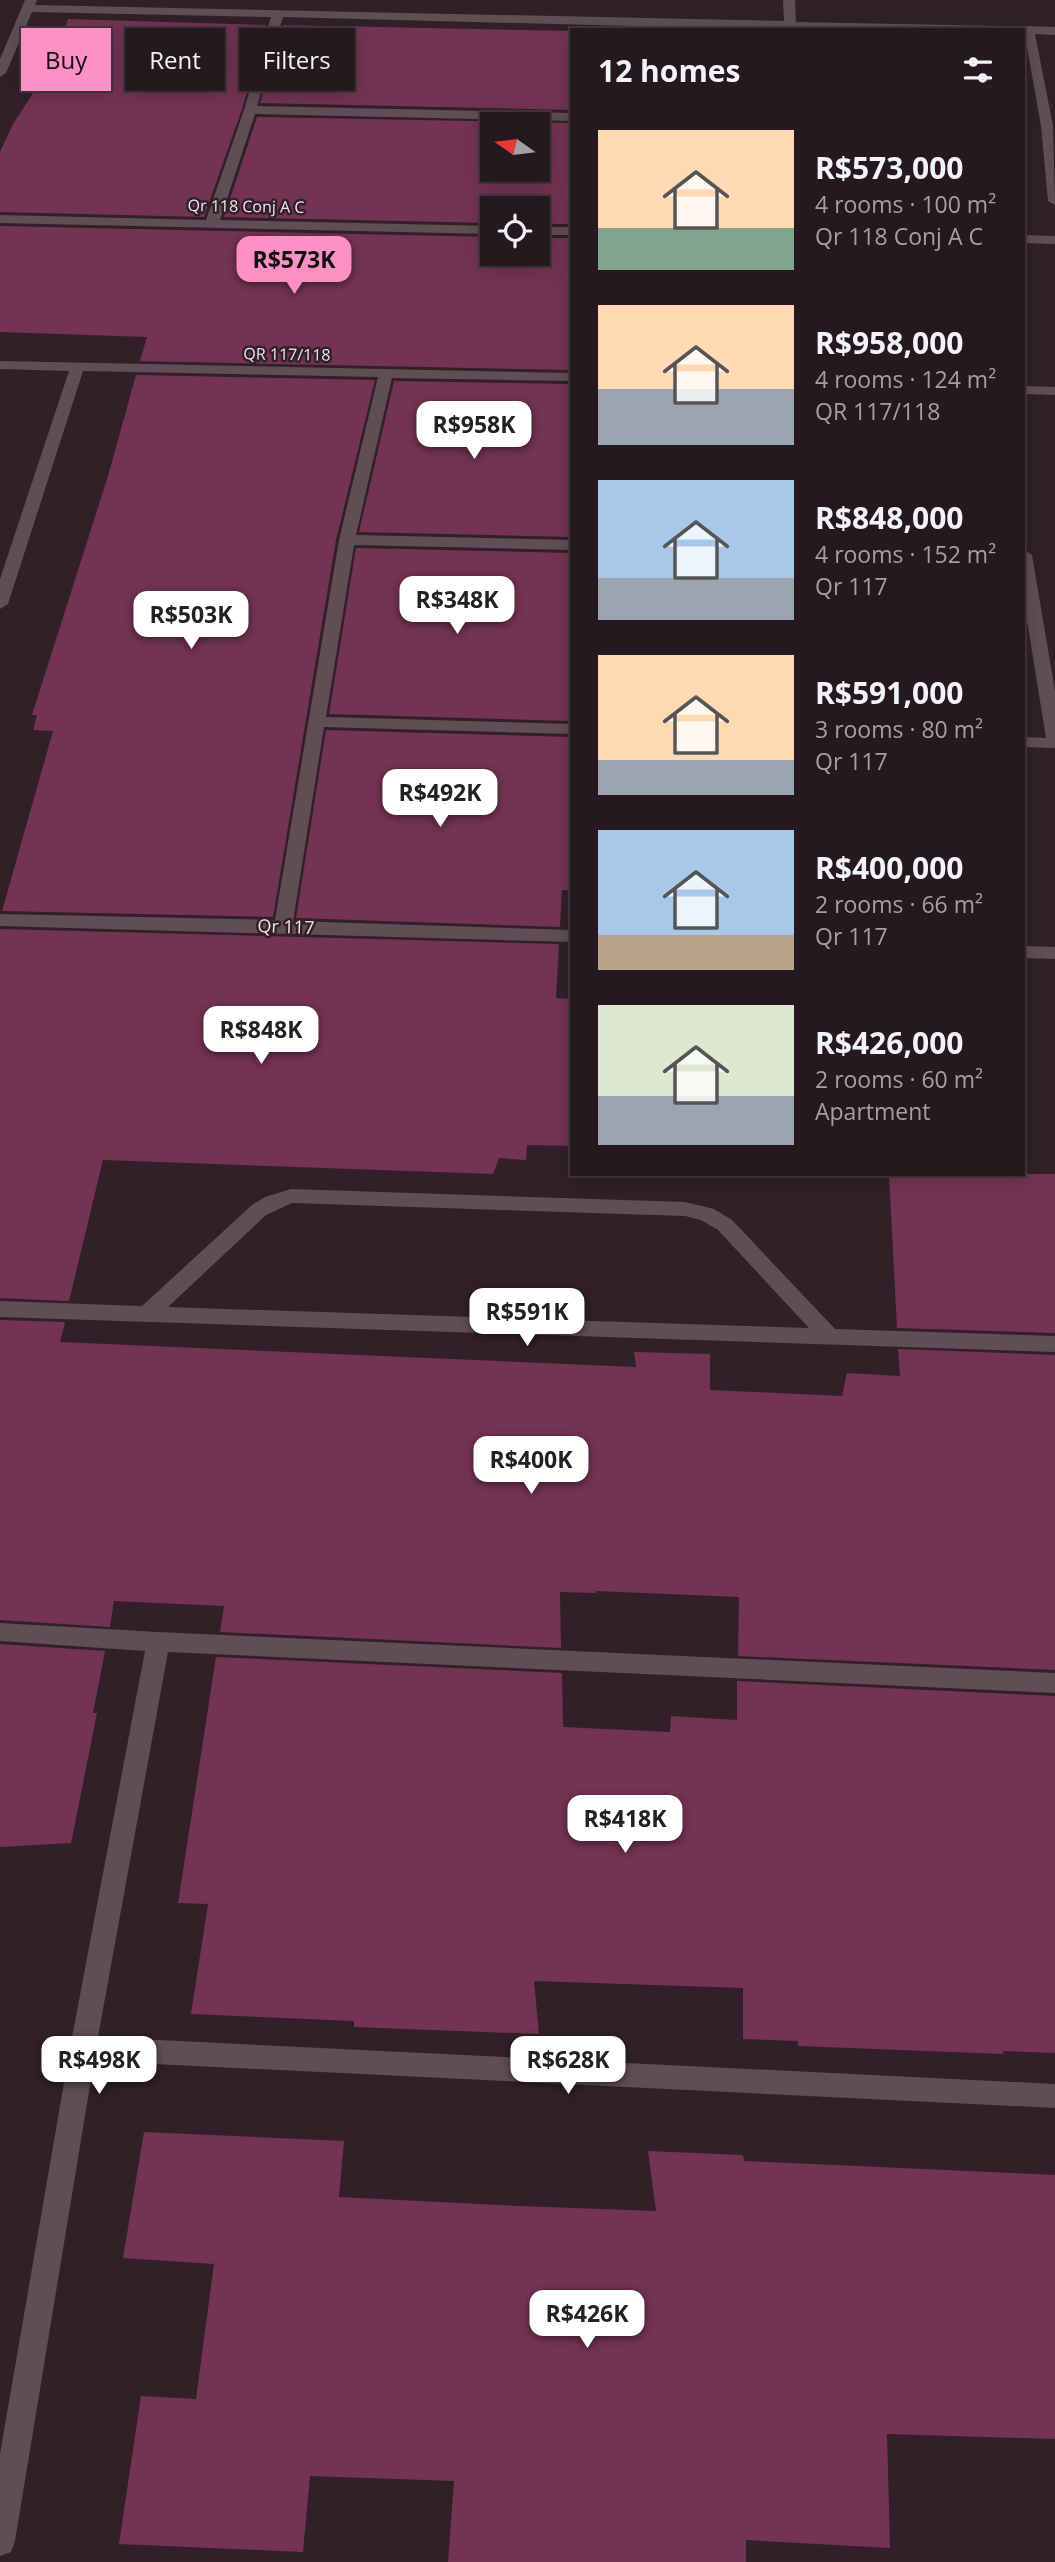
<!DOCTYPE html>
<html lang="en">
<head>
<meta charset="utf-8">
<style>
  body { margin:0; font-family:"Open Sans",sans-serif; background:#2d2127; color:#f1f3f6; height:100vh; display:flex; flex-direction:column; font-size:26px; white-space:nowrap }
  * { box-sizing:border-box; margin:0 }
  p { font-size:23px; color:#a3a0a4 }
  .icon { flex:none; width:38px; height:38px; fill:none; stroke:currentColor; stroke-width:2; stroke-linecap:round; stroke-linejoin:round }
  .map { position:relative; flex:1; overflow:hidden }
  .side { position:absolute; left:570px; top:28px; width:455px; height:1148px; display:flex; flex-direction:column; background:#25181e; border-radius:0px; box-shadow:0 4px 18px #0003,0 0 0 2px #42373c }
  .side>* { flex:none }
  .top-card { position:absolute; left:21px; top:28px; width:444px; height:63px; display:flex; gap:14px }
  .needle { width:46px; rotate:284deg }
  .controls { position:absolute; left:480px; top:112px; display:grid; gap:14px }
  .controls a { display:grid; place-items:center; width:70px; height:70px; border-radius:0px; background:#25181e; box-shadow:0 4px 18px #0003,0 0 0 2px #42373c; font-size:35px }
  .price { position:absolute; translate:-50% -60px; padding:0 16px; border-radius:14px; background:#fff; color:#222; font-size:23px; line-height:46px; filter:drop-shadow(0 2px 4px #0008) }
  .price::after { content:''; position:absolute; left:50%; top:42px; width:21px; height:16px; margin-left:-10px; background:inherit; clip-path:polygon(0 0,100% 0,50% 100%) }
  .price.on { background:#fc8fc3; color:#111 }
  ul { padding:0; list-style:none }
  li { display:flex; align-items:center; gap:21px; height:175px; padding:0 28px }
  li span { display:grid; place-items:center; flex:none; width:196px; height:140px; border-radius:0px; color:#555 }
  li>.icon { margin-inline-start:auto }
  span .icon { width:84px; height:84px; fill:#fffc; stroke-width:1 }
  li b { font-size:30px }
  h2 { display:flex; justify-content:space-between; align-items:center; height:84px; padding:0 28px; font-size:30px }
  .pill { padding:0 24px; border-radius:0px; background:#25181e; box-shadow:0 4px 18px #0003,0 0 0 2px #42373c; font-size:24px; line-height:63px }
  .pill.on { background:#fc8fc3; color:#111 }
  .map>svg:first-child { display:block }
</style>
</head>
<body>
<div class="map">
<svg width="1055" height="2562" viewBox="0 0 1055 2562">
  <rect width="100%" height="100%" fill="#312028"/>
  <path fill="#743354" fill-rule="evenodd" d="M68,19L266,25L242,109L204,217L0,212V152L13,124L35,90H42Z
    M283,25L572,31V110L260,103Z
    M257,117L572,123V224H537V208H492V223L224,217ZM492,124H537V170H492Z
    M0,226L492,237V254H537V238H572V370L140,361L147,337L0,332Z
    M136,375L375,380L336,540L273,917L2,911L53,731L33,730L37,715H32L108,476Z
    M394,381L572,384V537L359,532Z
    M356,548L572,553V721L329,714Z
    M326,730L572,737V890H562L560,927L296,918Z
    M0,929L559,944L556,998L572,999V1146L527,1145L526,1160L499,1158L493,1174L103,1160L69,1301L0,1298Z
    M889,1174H1055V1333L897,1328Z
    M0,1320L65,1322L60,1342L636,1367L634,1352L710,1354V1390L842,1396L847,1373L900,1376L898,1349L1055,1355V1670L738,1656L739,1597L596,1591V1593L560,1592L561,1648L220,1632L224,1606L114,1601L110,1627L0,1620Z
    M0,1644L105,1651L93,1713H97L71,1843L0,1847Z
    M216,1657L562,1673L563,1727L670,1732L671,1716L737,1720V1681L1055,1696V2053L1003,2051V2054L798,2046V2041L743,2039V1988L534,1981L539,2034L354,2027V2021L191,2014L208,1904L178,1903Z
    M144,2132L344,2141L339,2197L519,2206L656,2211L648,2151L743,2155L744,2161L1055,2175V2439L887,2434L890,2548L746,2540V2562H448L454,2481L310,2476L303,2552L119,2544L141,2396L196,2399L214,2264L123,2258Z"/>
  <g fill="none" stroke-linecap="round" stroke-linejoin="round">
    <path fill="#614d56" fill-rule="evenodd" d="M25,0H37L35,5L784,21L783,0H795L796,22L1004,26L1010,30H784L283,17L257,106L572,113V121L255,114L220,220L492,226V234L0,223V215L206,220L244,110L271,17L32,12L6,73L0,77V59Z
      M1024,26L1055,27V35L1035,34L1053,126L1055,205L1048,201L1041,126L1024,30H1018Z
      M537,227H572V235H537Z
      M1024,235L1055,236V244L1024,243Z
      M0,361L572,373V381L392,378L356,535L572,540V550L354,545L326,717L572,724V734L324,727L293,921L572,930V942L0,926V914L275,920L339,540L378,377L83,371L8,604L0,609V579L69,371L0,369Z
      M1024,386L1055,387V395L1024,394Z
      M1024,550L1032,555L1055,691V748L1024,747V737L1046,738L1024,602Z
      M1024,946L1055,947V959L1024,958Z
      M291,1189L685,1202L714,1209L732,1220L835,1329L1055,1336V1352L0,1317V1301L142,1306L252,1205L265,1197ZM292,1203L685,1216L701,1220L718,1230L809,1328L168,1307L266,1215Z
      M0,1623L158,1632L1055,1673V1693L168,1652L98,2037L1055,2084V2108L94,2061L15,2541L11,2552L0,2556V2454L70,2048L145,1651L0,1641Z"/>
  </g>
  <g text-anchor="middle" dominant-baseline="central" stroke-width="5" stroke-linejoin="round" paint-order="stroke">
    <g font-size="16" fill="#f1e5ea" stroke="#312028">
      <text transform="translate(246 206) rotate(1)">Qr 118 Conj A C</text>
      <text transform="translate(287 354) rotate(1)">QR 117/118</text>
    </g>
    <g font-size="18" fill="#f1e5ea" stroke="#312028">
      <text transform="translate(286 926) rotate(2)">Qr 117</text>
    </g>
  </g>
</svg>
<div class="controls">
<a><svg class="needle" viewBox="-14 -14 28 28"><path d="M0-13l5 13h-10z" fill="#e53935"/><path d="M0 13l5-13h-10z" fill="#a3a0a4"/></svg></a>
<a><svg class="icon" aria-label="locate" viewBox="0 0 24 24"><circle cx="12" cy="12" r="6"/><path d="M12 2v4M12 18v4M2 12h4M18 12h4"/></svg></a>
</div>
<b class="price on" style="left:294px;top:296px">R$573K</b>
<b class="price" style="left:474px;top:461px">R$958K</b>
<b class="price" style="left:457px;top:636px">R$348K</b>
<b class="price" style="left:191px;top:651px">R$503K</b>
<b class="price" style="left:440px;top:829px">R$492K</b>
<b class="price" style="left:261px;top:1066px">R$848K</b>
<b class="price" style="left:527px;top:1348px">R$591K</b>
<b class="price" style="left:531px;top:1496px">R$400K</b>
<b class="price" style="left:625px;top:1855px">R$418K</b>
<b class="price" style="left:99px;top:2096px">R$498K</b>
<b class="price" style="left:568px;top:2096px">R$628K</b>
<b class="price" style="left:587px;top:2350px">R$426K</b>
<div class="top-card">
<a class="pill on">Buy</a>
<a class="pill">Rent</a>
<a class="pill">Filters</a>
</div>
<section class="side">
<h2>12 homes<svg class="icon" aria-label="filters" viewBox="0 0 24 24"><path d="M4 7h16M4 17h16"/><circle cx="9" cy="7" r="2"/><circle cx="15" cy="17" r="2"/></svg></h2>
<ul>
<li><span style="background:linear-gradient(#ffd9b3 70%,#7fa58c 0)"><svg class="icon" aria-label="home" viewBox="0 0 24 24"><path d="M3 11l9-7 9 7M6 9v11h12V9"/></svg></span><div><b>R$573,000</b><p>4 rooms · 100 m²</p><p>Qr 118 Conj A C</p></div></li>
<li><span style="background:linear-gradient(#ffd9b3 60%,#9aa5b1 0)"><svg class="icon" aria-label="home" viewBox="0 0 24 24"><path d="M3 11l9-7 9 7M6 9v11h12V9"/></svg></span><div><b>R$958,000</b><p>4 rooms · 124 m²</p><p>QR 117/118</p></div></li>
<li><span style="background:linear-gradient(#a9c7e8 70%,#9aa5b1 0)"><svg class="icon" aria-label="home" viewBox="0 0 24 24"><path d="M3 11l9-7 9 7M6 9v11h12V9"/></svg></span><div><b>R$848,000</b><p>4 rooms · 152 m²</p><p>Qr 117</p></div></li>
<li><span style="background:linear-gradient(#ffd9b3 75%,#9aa5b1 0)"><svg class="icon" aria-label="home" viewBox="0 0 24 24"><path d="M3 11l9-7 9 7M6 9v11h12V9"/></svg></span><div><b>R$591,000</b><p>3 rooms · 80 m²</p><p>Qr 117</p></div></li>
<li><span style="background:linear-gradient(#a9c7e8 75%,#b9a48a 0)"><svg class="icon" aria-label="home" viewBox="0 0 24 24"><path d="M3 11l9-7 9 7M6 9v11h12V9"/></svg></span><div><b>R$400,000</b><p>2 rooms · 66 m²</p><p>Qr 117</p></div></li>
<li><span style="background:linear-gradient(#dfe7d0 65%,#9aa5b1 0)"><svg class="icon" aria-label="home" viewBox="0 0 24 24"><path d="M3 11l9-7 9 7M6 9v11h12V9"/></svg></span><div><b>R$426,000</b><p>2 rooms · 60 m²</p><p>Apartment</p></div></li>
</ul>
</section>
</div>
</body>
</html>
